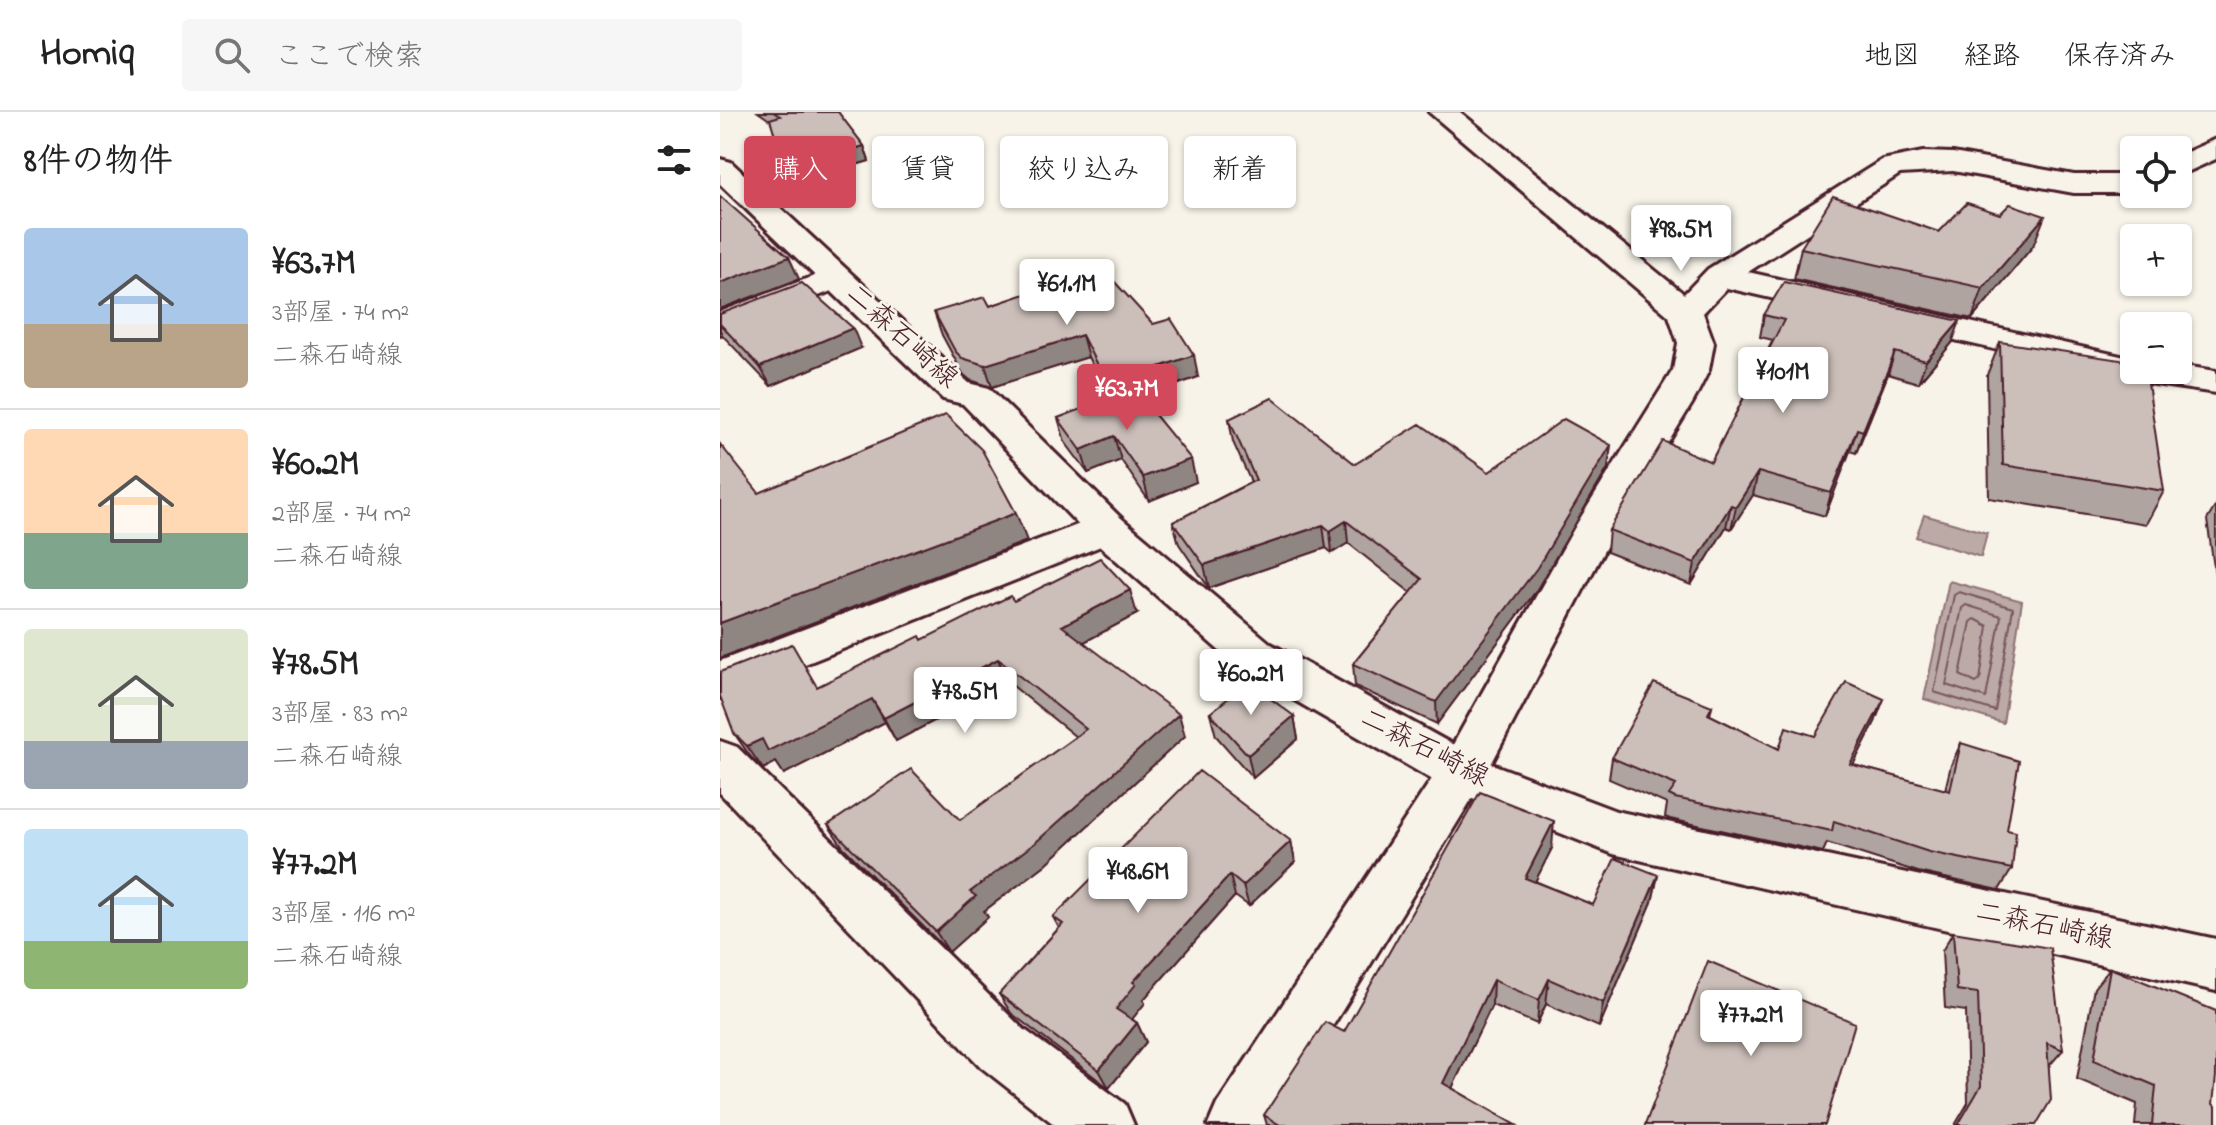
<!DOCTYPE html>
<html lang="ja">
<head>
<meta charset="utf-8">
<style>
  body { margin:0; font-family:"Indie Flower","Klee One",sans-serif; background:#f6f6f6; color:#222; height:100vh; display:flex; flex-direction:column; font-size:30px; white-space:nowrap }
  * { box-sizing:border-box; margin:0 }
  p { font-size:26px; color:#767676 }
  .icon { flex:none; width:44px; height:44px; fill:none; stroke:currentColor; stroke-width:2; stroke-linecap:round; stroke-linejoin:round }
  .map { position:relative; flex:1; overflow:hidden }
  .panel { display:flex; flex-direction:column; background:#fff; width:720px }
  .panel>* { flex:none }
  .guide { position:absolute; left:24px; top:24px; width:760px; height:72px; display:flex; gap:16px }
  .tools { position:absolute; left:1400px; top:24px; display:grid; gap:16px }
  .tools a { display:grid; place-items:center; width:72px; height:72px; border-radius:8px; background:#fff; box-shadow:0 2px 6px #0004; font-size:40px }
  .price { position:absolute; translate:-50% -68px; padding:0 18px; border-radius:8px; background:#fff; color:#222; font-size:26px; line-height:52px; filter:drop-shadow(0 2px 4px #0008) }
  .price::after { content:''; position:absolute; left:50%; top:48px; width:24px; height:18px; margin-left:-12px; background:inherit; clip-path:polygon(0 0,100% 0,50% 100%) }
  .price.current { background:#d1495b; color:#fff }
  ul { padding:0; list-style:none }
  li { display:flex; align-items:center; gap:24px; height:200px; padding:0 24px }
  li+li { border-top:2px solid #e0e0e0 }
  li span { display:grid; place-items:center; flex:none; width:224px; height:160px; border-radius:8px; color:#555 }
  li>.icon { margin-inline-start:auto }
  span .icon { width:96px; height:96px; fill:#fffc; stroke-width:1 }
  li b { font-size:34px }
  h2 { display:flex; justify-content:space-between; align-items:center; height:96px; padding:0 24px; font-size:34px }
  .chip { padding:0 28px; border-radius:8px; background:#fff; box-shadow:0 2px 6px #0004; font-size:28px; line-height:72px }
  .chip.current { background:#d1495b; color:#fff }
  header { display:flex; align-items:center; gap:48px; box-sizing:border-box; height:112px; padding:0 40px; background:#fff; border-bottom:2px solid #e0e0e0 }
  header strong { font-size:38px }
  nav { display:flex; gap:44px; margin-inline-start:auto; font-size:28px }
  .search { width:560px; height:72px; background:#f6f6f6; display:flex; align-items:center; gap:20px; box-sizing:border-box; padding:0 28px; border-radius:8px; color:#767676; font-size:30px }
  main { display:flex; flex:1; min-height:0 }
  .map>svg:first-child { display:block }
</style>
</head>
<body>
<header>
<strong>Homiq</strong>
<div class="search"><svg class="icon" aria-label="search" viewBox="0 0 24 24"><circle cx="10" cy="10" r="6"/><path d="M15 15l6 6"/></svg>ここで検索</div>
<nav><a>地図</a><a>経路</a><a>保存済み</a></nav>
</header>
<main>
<section class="panel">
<h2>8件の物件<svg class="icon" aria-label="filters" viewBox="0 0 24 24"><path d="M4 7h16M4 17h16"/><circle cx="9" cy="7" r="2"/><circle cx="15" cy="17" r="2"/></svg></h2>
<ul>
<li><span style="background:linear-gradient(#a9c7e8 60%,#b9a48a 0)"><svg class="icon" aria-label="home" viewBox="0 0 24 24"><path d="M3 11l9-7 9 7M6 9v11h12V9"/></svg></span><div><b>¥63.7M</b><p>3部屋 · 74 m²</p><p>二森石崎線</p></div></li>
<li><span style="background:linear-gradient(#ffd9b3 65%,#7fa58c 0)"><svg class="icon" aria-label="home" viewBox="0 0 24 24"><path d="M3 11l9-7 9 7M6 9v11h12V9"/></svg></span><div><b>¥60.2M</b><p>2部屋 · 74 m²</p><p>二森石崎線</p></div></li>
<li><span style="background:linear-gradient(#dfe7d0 70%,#9aa5b1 0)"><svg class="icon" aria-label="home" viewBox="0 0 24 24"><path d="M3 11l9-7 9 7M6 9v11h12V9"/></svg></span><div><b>¥78.5M</b><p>3部屋 · 83 m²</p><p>二森石崎線</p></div></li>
<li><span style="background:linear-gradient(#bfe0f5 70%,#8fb573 0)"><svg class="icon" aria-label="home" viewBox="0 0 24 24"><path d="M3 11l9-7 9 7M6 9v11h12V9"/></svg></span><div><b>¥77.2M</b><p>3部屋 · 116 m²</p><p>二森石崎線</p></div></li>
</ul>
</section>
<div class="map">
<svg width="1496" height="1013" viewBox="0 0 1496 1013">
  <rect width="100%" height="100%" fill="#f7f3e8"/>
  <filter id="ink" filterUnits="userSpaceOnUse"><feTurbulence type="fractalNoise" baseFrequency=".0125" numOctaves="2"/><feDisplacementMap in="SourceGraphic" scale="16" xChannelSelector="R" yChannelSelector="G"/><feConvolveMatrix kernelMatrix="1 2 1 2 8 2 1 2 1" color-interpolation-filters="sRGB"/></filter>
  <g filter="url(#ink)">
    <path fill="#bcaaa7" stroke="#8e7275" stroke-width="2" d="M1204,403L1267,421L1261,445L1196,425Z
      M1229,469L1302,489L1283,611L1204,587Z"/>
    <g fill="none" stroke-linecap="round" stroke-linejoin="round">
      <path stroke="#78575d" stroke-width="2" d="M1239,480L1293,496L1275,599L1214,580L1234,483Z
        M1246,493L1281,504L1266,586L1226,573L1242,496Z
        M1255,507L1268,514L1260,568L1256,571L1240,563L1251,510Z"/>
      <g stroke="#4a1f2b" stroke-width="6">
        <path id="minor" d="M709,0H740L964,182L988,157L1162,48L1203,40L1233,41L1354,63H1414V81H1354L1233,59L1180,62L1028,160L1414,247V258H1458V253L1496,259V281L1414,269L1007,176L983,201L994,231L989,258L973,290L897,414L759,675L552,1013H488L497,992L725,647L856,413L953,258L958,231L949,204Z
          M1496,27V47L1458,64V44Z
          M115,156L127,159L132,166L127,173L0,222V200Z
          M386,402L401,406L407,416L401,426L0,586V549Z
          M0,629L17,635L301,915L405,992L414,1013H335L261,955L0,681Z"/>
      </g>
      <g stroke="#4a1f2b" stroke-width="6">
        <path id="major" d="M0,47L11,50L249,271L269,276L401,406L551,532L759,647L896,699L1496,827V879L893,742L725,675L519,556L371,426L243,292L223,287L0,72Z"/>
      </g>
      <use href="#minor" fill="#f7f3e8" fill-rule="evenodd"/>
      <use href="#major" fill="#f7f3e8" fill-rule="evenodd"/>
    </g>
    <path fill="#afa49f" stroke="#4a1f2b" stroke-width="2" d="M38,0H118L144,34L149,49L115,59L123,83L79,93L72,78L51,9Z
      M1219,120L1313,134L1252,207L1074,167L1081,136Z
      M382,156L478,265L421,286L476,370L429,389L401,348L368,361L345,330L338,306L389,287L368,245L272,275L250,268L243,262L222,223L214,200L270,194Z
      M0,202L141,236L51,274L3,224L0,218Z
      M1044,203L1232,231L1198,271L1168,262L1136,341L1130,339L1105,404L1033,383L1011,417L1006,415L971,473L887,440L889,418L991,350L1053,228L1040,225Z
      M1280,230L1444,379L1426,412L1269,386L1267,263Z
      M509,307L635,352L769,360L888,356L816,479L717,612L635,574L633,552L691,481L628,431L612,441L606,436L489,476L459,432L453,410L531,370L513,330Z
      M1496,393V469L1487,408Z
      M294,489L417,502L364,530L465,624L325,753L264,799L268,805L229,840L123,735L108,713L240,708L356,625L288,570L176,629L165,610L64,662L56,650L43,657L30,644L14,621L97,575L202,528Z
      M992,594L990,603L1059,637L1095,624L1155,610L1133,653L1225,678L1231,653L1241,631L1287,718L1292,757L1279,778L1198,760L1107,731L1103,740L950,707L945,705L947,692L889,667L892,646Z
      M490,601L574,604L578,627L533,666L496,624Z
      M571,729L575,750L529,794L515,784L423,888L425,891L412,907L417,911L426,930L389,976L291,901L279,882L339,816L333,805Z
      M832,736L815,769L873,793L938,763L932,790L879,915L826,892L817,912L772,893L732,976L796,1013H547L544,1003L624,920Z
      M1233,820L1343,938L1329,954L1316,1013H1235L1248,991L1246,899L1225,896L1222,839Z
      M1390,856L1493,992L1496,1013H1415L1417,992L1357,967L1374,876Z"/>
    <path fill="#8f8682" stroke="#4a1f2b" stroke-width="2" d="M144,34L149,49L115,59L123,83L79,93L72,78L109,44Z
      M1325,104L1313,134L1252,207L1263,176Z
      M69,145L79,167L0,197V171Z
      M1240,209L1232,231L1198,271L1206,249Z
      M133,216L141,236L51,274L40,255Z
      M362,223L368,245L272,275L265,253Z
      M1175,240L1168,262L1136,341L1143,319Z
      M474,243L478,265L393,295L387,273Z
      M1137,317L1130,339L1105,404L1111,381Z
      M394,324L401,348L368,361L361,338Z
      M891,333L888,356L816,479L717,612L716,590Z
      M471,347L476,370L429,389L423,365Z
      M1038,360L1033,383L1011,417L1016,395Z
      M1011,393L1006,415L971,473L975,451Z
      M296,401L307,429L0,546V511Z
      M626,409L628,431L612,441L610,419Z
      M603,413L606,436L489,476L484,453Z
      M410,478L417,502L351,537L342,514Z
      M278,547L288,570L176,629L164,606Z
      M152,587L165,610L64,662L56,650L43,657L27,634L42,627Z
      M1164,587L1155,610L1122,674L1130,652Z
      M459,602L465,624L325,753L264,799L268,805L229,840L216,820L250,780Z
      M574,604L578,627L533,666L528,643Z
      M834,709L832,736L804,792L805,766Z
      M571,729L575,750L529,794L523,774Z
      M510,763L515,784L423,888L425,891L405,916L396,897L413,870Z
      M938,763L932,790L879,915L883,891Z
      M829,867L826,892L817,912L819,888Z
      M773,868L772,893L724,993L723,971Z
      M417,911L426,930L389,976L379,958Z"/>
    <path fill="#ccbfb9" stroke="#4a1f2b" stroke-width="2" d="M53,0H118L144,34L109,44L117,68L72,78L50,7L60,4Z
      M0,84L69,145L0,171Z
      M1113,84L1219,120L1247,91L1280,102L1290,92L1325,104L1263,176L1081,136Z
      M382,156L433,212L451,207L474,243L387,273L362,223L265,253L242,246L235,239L214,200L265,185L270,194Z
      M1064,170L1240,209L1206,249L1175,240L1143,319L1137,317L1111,381L1038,360L1016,395L1011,393L975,451L889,418L943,329L991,350L1064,208L1044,203Z
      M82,171L133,216L40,255L0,212V202Z
      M1280,230L1414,250V258H1426L1444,379L1283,353Z
      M414,277L471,347L423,365L394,324L361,338L338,306Z
      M552,286L635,352L700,312L769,360L844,307L891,333L817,456L716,590L633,552L702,467L626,409L610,419L603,413L484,453L453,410L536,368L509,307Z
      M226,303L262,338L296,401L0,511V332L39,381Z
      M380,446L410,478L342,514L459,602L315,731L250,780L256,784L216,820L108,713L191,657L240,708L366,617L278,547L164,606L152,587L48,639L42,627L27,634L14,621L0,584V560L72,532L97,575L200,524L202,528L290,484L294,489Z
      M528,570L574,604L528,643L490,601Z
      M1126,570L1164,587L1130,652L1230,679L1241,631L1299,649L1287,718L1296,720L1292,757L1209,740L1114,709L1112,719L955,686L949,683L956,673L892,646L934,571L992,594L988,602L1059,637L1066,615L1095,624Z
      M479,659L571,729L523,774L510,763L413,870L416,872L396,897L417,911L379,958L279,882L343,812L333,805Z
      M760,680L834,709L805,766L873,793L895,746L938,763L883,891L829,867L819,888L773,868L723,971L796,1013H560L544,1003L605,910L624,920Z
      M1233,820L1330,836L1343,938L1327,931L1331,988L1316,1013H1238L1261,974L1258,881L1237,878Z
      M988,849L1135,911L1105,1013H925Z
      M1390,856L1496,899V964L1493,992L1496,994V1013H1432L1436,974L1374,948Z"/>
  </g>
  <g text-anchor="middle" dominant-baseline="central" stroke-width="6" stroke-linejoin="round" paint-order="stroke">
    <g font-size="28" fill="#4a1f2b" stroke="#f7f3e8">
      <text transform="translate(181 225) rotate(42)">二森石崎線</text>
      <text transform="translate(704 637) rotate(27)">二森石崎線</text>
      <text transform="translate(1324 815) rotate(12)">二森石崎線</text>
    </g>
  </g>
</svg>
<div class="tools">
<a><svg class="icon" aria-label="locate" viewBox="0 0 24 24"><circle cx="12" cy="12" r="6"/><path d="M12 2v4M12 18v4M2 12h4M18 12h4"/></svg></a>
<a>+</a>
<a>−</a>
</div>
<b class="price" style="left:961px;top:161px">¥98.5M</b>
<b class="price" style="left:347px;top:215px">¥61.1M</b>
<b class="price" style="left:1063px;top:303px">¥101M</b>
<b class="price current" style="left:407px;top:320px">¥63.7M</b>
<b class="price" style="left:531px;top:605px">¥60.2M</b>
<b class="price" style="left:245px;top:623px">¥78.5M</b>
<b class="price" style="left:418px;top:803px">¥48.6M</b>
<b class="price" style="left:1031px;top:946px">¥77.2M</b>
<div class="guide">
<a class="chip current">購入</a>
<a class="chip">賃貸</a>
<a class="chip">絞り込み</a>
<a class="chip">新着</a>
</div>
</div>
</main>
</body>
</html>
